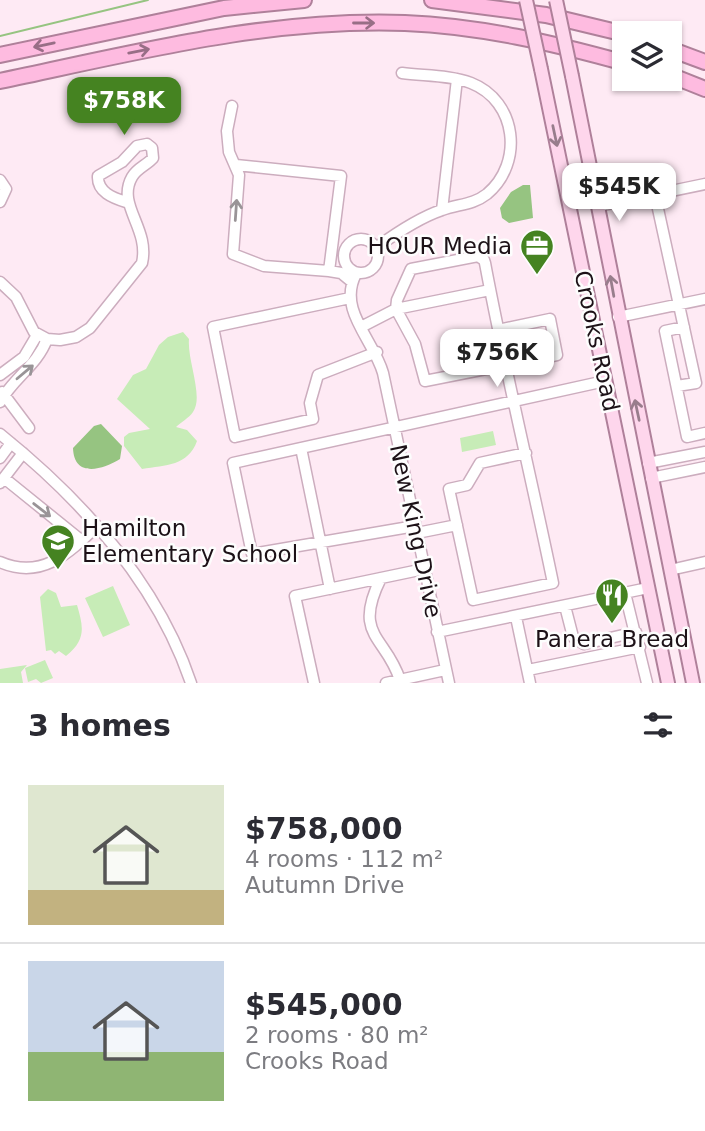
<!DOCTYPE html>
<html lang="en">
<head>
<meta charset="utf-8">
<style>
  body { margin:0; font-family:"DejaVu Sans",sans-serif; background:#f7f7f7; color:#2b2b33; height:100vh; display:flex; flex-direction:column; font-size:26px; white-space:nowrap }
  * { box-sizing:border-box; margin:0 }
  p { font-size:23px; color:#7c7c81 }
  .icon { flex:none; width:38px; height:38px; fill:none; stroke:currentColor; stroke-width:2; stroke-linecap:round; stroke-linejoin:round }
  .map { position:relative; height:683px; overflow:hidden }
  .panel { display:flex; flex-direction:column; background:#fff; flex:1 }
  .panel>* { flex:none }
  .buttons { position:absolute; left:612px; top:21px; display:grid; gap:14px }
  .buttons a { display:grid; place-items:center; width:70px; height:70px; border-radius:0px; background:#fff; box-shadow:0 2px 5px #0004; font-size:35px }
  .price { position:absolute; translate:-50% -60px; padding:0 16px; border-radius:14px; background:#fff; color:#222; font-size:23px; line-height:46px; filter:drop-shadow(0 2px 4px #0008) }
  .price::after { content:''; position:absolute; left:50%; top:42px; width:21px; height:16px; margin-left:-10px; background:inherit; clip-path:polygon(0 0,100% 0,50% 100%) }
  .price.current { background:#458321; color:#fff }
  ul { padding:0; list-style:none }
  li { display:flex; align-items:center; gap:21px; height:175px; padding:0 28px }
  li+li { border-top:2px solid #e1e1e2 }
  li span { display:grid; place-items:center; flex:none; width:196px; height:140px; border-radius:0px; color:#555 }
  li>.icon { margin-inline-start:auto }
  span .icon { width:84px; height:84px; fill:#fffc; stroke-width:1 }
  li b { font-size:30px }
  h2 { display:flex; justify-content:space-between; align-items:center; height:84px; padding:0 28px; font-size:30px }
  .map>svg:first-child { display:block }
</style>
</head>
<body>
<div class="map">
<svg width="705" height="683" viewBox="0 0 705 683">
  <rect width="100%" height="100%" fill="#feeaf4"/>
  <path fill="#c7ecb7" d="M183,332L189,339C187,360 204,397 193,412C189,418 181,422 176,427L187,430L197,441C188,466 166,465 142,469L124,446V437L129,433L150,429L117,399L133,375L146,369L159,345L168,337Z
    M493,431L496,445L462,452L460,438Z
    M113,586L130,625L103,637L85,598Z
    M48,589L56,593L61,607L77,605C83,626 87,639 66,656L59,651L55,654L51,650L46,651L40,597Z
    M45,660L53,678L41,683L36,679L28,682L25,668Z
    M27,665L21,672L23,683H0V669Z"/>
  <path fill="#96c481" d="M523,185H530L533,218L509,223L502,218L500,208L511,192Z
    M101,424L122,446L120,459C102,470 74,478 73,448L94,426Z"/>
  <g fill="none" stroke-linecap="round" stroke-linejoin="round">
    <path stroke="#96c481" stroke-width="2" d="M0,36L148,0"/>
    <g stroke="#ccadbe" stroke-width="13">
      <path id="minor" d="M232,106L227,131L229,152L239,175L233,254L264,266L329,271
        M236,165L341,176L329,271L341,273L352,282
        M0,180L6,189L0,202
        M655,195L696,383L677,386
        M599,206L705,184
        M442,210L457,79
        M344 256a17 17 0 1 1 34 0a17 17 0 1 1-34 0Z
        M377,247C395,234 421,217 442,210C458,204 473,205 487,194C524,163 517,101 471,83C450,75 424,76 402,73
        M356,274C337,310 374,340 383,373L449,683
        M0,282L16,297L34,332L47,339L60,340L76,337L90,328L142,263C150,228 116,205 132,177C137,168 147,165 153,158L152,148L147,144L137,146L122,162L98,176C97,192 113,198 126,202
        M350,298L213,327L235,437L313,419L310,403L318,375L377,352
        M618,317L705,299
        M361,327L396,309L490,290
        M684,327L665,331L687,437L705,433
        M498,330L550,319L557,355L425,381L415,344L396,309L397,300L411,269L478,256L484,260L485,263C505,370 531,476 553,583L473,600L449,489L467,485L480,463L526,453
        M0,375L24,357L37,335
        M2,392L29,428
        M0,402C14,377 37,366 47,339
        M0,434C82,500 157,582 191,683
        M301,448L330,589
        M0,458L11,443
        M648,463L705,452
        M4,478L82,541
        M651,478L705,467
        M0,483L23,453
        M415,526L252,554L233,463L605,381
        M417,533L457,525
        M0,562C41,580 68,554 96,527
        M670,570L705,562
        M381,578C352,636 386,636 400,680
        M625,593L647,683
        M565,606L573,637L584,644L636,632
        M516,617L530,683
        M437,632L648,588
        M528,670L640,647
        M314,683L295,596L424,569
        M386,683L445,670"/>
    </g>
    <g stroke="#af809a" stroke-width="16">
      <path id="major" d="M541,69L668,683
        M572,76L693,683"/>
    </g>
    <g stroke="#af809a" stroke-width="18">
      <path id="highway" d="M432,0L546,15L625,34
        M670,49L705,62
        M0,55L224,8L304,0
        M670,75L705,89
        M0,81C134,53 267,18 405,23C480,26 553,43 625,63"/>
    </g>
    <use href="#minor" stroke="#fff" stroke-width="10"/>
    <use href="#major" stroke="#fed6ec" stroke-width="12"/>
    <use href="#highway" stroke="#febbe0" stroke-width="14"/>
    <g stroke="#af809a" stroke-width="16" stroke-linecap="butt">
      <path id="major-bridge" d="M526,0L541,69
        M556,0L572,76"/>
    </g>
    <use href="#major-bridge" stroke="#fed6ec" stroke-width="12"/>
  </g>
  <defs><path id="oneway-shaft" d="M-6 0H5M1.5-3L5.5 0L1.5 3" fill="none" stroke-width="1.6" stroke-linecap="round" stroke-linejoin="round" transform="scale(1.75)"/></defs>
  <g stroke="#986e86">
    <use href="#oneway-shaft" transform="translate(364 23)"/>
    <use href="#oneway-shaft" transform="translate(44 45) rotate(168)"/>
    <use href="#oneway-shaft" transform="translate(139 51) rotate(-11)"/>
  </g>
  <g stroke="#987d8c">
    <use href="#oneway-shaft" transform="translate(555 136) rotate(78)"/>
    <use href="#oneway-shaft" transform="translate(612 286) rotate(-100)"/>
    <use href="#oneway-shaft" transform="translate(637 410) rotate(-102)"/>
  </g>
  <g stroke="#999497">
    <use href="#oneway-shaft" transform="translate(236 210) rotate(-86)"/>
    <use href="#oneway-shaft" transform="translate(25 372) rotate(-40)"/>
    <use href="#oneway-shaft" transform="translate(42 510) rotate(38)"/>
  </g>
  <defs>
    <g id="office-pin" transform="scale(1.75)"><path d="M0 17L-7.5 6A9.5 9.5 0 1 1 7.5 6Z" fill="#458321" stroke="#fdfdfd"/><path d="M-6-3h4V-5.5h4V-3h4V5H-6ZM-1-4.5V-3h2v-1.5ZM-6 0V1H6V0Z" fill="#fff"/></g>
    <g id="school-pin" transform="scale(1.75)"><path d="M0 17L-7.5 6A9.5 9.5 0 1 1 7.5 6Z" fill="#458321" stroke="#fdfdfd"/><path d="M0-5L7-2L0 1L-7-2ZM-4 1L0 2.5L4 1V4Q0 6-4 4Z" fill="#fff"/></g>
    <g id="restaurant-pin" transform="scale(1.75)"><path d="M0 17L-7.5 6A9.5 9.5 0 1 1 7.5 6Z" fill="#458321" stroke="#fdfdfd"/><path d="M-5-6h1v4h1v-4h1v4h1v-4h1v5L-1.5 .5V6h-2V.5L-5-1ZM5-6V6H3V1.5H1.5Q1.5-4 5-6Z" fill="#fff"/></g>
  </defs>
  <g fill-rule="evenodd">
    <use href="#office-pin" x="537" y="246"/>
    <use href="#school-pin" x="58" y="541"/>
    <use href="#restaurant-pin" x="612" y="595"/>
  </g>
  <g text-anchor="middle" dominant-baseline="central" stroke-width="5" stroke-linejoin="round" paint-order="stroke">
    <g font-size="23" fill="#1c1117" stroke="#fdfdfd" text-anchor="end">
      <text x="512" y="246">HOUR Media</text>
      <text x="82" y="528" text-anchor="start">Hamilton<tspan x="82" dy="26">Elementary School</tspan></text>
      <text x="612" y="639" text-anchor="middle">Panera Bread</text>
    </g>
    <g font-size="23" fill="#1c1117" stroke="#fdfdfd">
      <text transform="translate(597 341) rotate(78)">Crooks Road</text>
      <text transform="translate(416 531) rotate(78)">New King Drive</text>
    </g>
  </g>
</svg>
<div class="buttons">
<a><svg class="icon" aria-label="layers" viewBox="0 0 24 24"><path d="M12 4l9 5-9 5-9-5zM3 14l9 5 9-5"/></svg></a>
</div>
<b class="price current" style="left:124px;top:137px">$758K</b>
<b class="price" style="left:619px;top:223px">$545K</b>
<b class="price" style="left:497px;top:389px">$756K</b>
</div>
<section class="panel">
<h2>3 homes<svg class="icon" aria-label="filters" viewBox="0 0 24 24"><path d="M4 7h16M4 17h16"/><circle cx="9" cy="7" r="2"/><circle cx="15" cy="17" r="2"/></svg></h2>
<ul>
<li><span style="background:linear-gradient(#dfe7d0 75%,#c2b280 0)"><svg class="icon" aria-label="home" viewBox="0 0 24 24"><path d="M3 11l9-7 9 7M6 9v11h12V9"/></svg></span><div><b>$758,000</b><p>4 rooms · 112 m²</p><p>Autumn Drive</p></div></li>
<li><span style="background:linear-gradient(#c9d6e8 65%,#8fb573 0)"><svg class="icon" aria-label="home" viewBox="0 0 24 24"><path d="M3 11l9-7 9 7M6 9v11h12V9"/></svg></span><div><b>$545,000</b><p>2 rooms · 80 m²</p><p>Crooks Road</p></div></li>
</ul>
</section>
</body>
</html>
